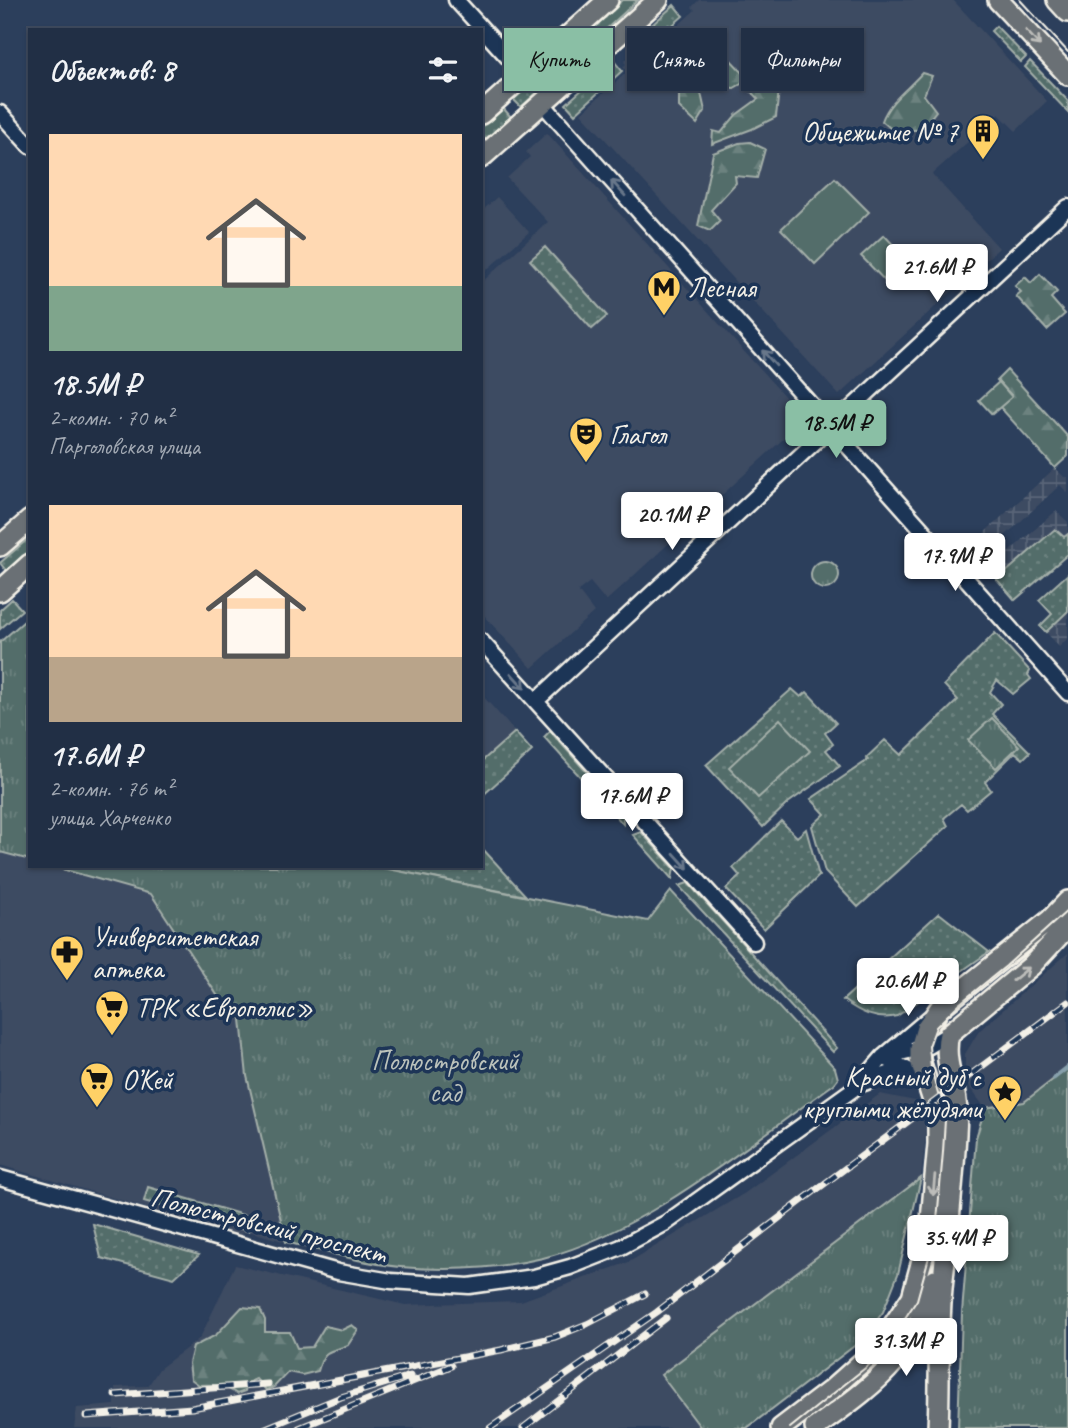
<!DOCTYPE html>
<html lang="ru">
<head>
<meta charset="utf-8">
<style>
  body { margin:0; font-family:Caveat,sans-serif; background:#2d3b50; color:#f1f3f6; height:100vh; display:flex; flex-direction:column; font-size:26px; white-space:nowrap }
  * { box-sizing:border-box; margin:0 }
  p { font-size:23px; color:#a2a9b3 }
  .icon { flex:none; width:38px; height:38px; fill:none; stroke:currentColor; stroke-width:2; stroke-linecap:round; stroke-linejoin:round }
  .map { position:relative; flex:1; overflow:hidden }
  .side { position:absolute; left:28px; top:28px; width:455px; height:840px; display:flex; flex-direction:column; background:#212f45; border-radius:0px; box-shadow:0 2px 5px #0004,0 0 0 2px #3e4a5e }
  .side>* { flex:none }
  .banner { position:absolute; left:504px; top:28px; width:458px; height:63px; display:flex; gap:14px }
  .price { position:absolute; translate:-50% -60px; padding:0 16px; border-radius:7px; background:#fff; color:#222; font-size:23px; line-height:46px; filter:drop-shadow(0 2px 4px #0008) }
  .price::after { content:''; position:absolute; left:50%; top:42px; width:21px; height:16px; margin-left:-10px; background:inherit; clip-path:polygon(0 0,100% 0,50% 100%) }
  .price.current { background:#8abfa5; color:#111 }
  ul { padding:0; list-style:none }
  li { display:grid; align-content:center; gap:14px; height:371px; padding:0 21px }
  li span { display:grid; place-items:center; height:217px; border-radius:0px; color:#555 }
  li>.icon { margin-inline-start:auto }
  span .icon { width:126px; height:126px; fill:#fffc; stroke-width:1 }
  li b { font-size:30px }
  h2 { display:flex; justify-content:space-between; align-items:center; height:84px; padding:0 21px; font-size:30px }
  .chip { padding:0 24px; border-radius:0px; background:#212f45; box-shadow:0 2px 5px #0004,0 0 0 2px #3e4a5e; font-size:24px; line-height:63px }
  .chip.current { background:#8abfa5; color:#111 }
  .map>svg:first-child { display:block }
</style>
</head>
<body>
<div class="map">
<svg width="1068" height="1428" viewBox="0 0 1068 1428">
  <defs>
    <pattern id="industrial-grid" width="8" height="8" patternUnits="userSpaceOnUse" patternTransform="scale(1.75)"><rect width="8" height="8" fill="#3e4b62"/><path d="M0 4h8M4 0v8" fill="none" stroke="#5a6578"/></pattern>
    <pattern id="grass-dots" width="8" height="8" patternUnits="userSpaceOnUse" patternTransform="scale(1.75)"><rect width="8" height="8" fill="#536d6a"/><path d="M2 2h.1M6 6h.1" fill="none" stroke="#6c827f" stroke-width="1.8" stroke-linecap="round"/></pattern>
    <pattern id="forest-firs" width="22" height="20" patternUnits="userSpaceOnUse" patternTransform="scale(1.75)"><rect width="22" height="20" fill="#536d6a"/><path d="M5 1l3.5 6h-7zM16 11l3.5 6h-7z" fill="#6c827f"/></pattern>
    <pattern id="park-tufts" width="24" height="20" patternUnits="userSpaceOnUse" patternTransform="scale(1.75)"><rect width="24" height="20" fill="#536d6a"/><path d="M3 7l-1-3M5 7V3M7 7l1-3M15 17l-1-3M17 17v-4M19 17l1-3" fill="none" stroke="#6c827f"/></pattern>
  </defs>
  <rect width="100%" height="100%" fill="#2c3f5c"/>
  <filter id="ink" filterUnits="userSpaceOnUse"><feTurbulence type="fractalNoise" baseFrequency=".0143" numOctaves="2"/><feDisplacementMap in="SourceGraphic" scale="14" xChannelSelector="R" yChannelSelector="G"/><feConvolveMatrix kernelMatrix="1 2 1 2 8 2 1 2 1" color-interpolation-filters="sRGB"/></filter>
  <g filter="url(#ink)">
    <path fill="#3e4b62" d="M699,0H953L1047,101L1016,131L999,114L932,174L999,248L839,395L581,113L627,72L623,67L626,64L624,62L634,52L637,55L640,53L644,57L695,10L692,7Z
      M547,133L805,419L606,601L590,582L578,591L594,612L532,668L481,612V283L548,222L507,178L530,157L526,152Z
      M497,197L529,232L481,275V212Z
      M481,694L532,751L481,797Z
      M0,852L30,860V866H51L151,894L219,998L240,1010L247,1076L286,1242L248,1231L240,1235L0,1165Z
      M1068,953V1428H958L962,1313L976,1138L985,1108L965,1081L971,1075L965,1067V1054L979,1031Z
      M880,1094L920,1102L928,1111L922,1117L927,1124L921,1178L662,1375L701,1428H74L77,1408L115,1405V1387L148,1386L159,1369L200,1338L235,1265L405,1305L521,1301L629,1262L745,1193Z"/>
    <path fill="url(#industrial-grid)" d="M1055,468L1064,477H1068V493L1060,485L995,545L984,533Z
      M1056,511L1068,522V534L1064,537L1054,529L1005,573L996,563Z
      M1068,611V638L1059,647L1046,632Z"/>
    <path fill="url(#grass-dots)" stroke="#a4afa9" stroke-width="2" d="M622,0H638L521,107L513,99Z
      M674,5L683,16L642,52L633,42Z
      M996,26L1026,57L1021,62L991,31Z
      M614,61L622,71L575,114L566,104Z
      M1030,61L1068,101V112L1025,67Z
      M503,108L511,117L481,144V128Z
      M545,247L607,316L592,329L530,260Z
      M1055,529L1064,537L1068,534V554L1015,600L988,569L996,563L1005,573Z
      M30,537V553L8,573L0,563Z
      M1068,574V611L1046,632L1040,626L1052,614L1039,600Z
      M12,599L22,610L0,629V610Z
      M995,633L1030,671L1028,675L1031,679L1013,694L997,680L990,692L1001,704L992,714L1030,752L1023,759L1015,752L985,782L991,790L967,810L961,804L944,818L948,826L858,907L825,872L812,826L825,814L811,799L868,760L866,758L885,740L901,755L958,700L944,685Z
      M792,689L801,697L807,692L836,723L825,733L833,744L826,750L840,766L788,803L763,827L706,765Z
      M550,731L623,813V824L544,737Z
      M515,732L532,751L481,797V762Z
      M781,821L797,837L806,829L819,876L764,929L726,889L740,876L733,868Z
      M641,832L674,868L672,879L633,835Z
      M481,847L526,896L373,866H481Z
      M688,883L837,1048L833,1052L679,886Z
      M939,913L989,952L897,1016C876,1021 859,1012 843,1000Z
      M148,1187L250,1217L251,1227L248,1231L144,1201Z
      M93,1224L199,1255L174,1278L101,1258Z"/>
    <path fill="url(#forest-firs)" stroke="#a4afa9" stroke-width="2" d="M724,53L746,76L765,75L779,89L776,117L752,129L712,144L713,131L721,133L736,115L758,99L743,83L734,88L714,86L712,66Z
      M922,73L932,76L924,95L936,111L921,130H905L898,135L882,121C889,101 908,89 922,73Z
      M686,86L701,93L705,111L697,124L679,107V89Z
      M750,142L765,149L757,178L735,176L736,183L711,210L720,221L710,231L698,226L713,153L739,143Z
      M1040,274L1057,292L1051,298L1065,314L1047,330L1016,296L1021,292L1015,286L1025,277L1031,283Z
      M1007,370L1068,437V456L1055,468L1000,407L1012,396L997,380Z
      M242,1307L260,1309L265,1320V1332H290L297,1348L312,1347L325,1326L342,1330L352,1325L358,1330L348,1345C329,1354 325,1346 318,1371L302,1375L288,1372L274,1387L266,1390L256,1379L247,1383L245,1391L237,1394C224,1385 214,1384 199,1385L191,1379L189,1363L193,1347L216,1335Z"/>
    <path fill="url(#park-tufts)" stroke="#a4afa9" stroke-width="2" d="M999,382L1012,397L992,414L979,400Z
      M811 575a14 14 0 1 1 28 0a14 14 0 1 1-28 0Z
      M30,616V860L0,852V642Z
      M992,718L1019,746L996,768L968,740Z
      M51,866H373L648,921L671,891L835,1068L838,1079L834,1084C748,1145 645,1232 543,1258C497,1269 447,1271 400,1267C361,1263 323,1251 286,1242L247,1076L240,1010L219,998L151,894Z
      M1068,1068V1428H958L962,1313L976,1138L985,1108L1024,1102Z
      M921,1178L898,1274L883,1312L862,1340L747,1428H701L661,1375Z"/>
    <path fill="#536d6a" stroke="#a4afa9" stroke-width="2" d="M835,178L869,212L815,264L781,229Z
      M884,235L914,267L892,288L861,256Z
      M780,719L810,751L758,798L729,767Z"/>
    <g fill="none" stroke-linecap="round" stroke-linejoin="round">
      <path stroke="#87a0ac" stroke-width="4.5" d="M1054,1078L1068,1067"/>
      <g stroke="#f4f1e8" stroke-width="19">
        <path id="minor" d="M456,0L524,75
          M542,103L1068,693
          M0,113L30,146
          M481,641L754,942
          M536,701L1068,207
          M888,1056L929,1046L949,1034
          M883,1057L916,1074L925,1085
          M864,1083L904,1068
          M0,1178L338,1272L391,1281L469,1286L534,1277L570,1267L621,1247L666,1223L859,1085L883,1057L929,1018"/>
      </g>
      <g stroke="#f4f1e8" stroke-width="24">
        <path id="major" d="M998,0L1068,75
          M1057,0L1068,12
          M481,114L608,0
          M481,158L658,0
          M0,546L30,520
          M0,591L30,564
          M781,1428L831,1390L878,1348L912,1297L930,1231L938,1144V1117L920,1060V1049L926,1028L940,1008L1050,920L1068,901
          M815,1428C842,1408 872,1388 894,1362C911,1343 928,1304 935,1280
          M938,1428C940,1382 938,1335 942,1289C948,1230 955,1172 957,1113C957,1085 942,1062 949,1034L1031,966L1068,926"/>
      </g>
      <use href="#minor" stroke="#1d3557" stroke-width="14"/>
      <use href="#major" stroke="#6b7074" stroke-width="19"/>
      <path stroke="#f4f1e8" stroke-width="2" d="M1020,0L1068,52
        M790,1428L879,1357L917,1300L936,1232L943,1152L945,1120L931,1068L929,1046L936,1027L959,1004L1006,966L1068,910"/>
      <g stroke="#f4f1e8" stroke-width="7">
        <path id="rail" d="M115,1395L268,1384
          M86,1416L192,1408L501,1350L555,1337L587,1324L645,1294
          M266,1428L341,1397L410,1376
          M299,1428L451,1366
          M490,1428L657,1312L800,1202L1068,1002
          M523,1428L666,1318"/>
      </g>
      <use href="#rail" stroke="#1d3557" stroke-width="4.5" stroke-dasharray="13" stroke-linecap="butt"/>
    </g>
    <defs><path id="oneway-shaft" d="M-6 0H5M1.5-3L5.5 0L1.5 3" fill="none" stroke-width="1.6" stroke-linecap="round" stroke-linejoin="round" transform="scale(1.75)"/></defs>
    <g stroke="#bdbdba">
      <use href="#oneway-shaft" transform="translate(1033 38) rotate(47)"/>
      <use href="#oneway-shaft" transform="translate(1021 974) rotate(-39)"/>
      <use href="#oneway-shaft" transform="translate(934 1185) rotate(95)"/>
    </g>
    <g stroke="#68778a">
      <use href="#oneway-shaft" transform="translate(618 188) rotate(-132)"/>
      <use href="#oneway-shaft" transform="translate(769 358) rotate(-132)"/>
      <use href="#oneway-shaft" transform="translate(518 681) rotate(48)"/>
      <use href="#oneway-shaft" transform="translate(681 861) rotate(48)"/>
    </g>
  </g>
  <defs>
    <g id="building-pin" transform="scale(1.75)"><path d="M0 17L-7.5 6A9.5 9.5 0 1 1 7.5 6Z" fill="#ffd166" stroke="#1d3557"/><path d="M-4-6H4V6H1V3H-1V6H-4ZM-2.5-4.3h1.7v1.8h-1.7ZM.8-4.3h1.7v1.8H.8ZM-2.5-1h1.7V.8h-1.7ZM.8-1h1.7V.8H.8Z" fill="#111"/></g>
    <g id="metro-pin" transform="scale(1.75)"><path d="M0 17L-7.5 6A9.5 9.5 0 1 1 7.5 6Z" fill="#ffd166" stroke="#1d3557"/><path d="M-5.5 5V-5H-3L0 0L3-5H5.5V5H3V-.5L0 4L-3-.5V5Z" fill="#111"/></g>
    <g id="theatre-pin" transform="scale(1.75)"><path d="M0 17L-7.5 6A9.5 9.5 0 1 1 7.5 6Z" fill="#ffd166" stroke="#1d3557"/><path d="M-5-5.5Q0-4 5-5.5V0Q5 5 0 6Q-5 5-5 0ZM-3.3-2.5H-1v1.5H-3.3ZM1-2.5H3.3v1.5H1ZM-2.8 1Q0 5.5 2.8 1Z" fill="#111"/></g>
    <g id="pharmacy-pin" transform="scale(1.75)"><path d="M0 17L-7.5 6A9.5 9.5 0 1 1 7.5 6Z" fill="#ffd166" stroke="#1d3557"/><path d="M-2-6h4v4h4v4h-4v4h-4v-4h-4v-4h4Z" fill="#111"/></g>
    <g id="supermarket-pin" transform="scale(1.75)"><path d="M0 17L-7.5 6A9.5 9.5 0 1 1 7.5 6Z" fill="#ffd166" stroke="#1d3557"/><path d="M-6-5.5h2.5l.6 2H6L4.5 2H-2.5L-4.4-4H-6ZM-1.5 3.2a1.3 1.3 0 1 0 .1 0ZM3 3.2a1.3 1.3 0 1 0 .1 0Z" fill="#111"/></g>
    <g id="sight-pin" transform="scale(1.75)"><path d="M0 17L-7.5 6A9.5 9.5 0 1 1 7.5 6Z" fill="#ffd166" stroke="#1d3557"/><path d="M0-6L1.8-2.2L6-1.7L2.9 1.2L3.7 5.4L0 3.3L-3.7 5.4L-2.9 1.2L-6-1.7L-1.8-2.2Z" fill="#111"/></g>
  </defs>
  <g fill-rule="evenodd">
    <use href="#building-pin" x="983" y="131"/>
    <use href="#metro-pin" x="664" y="287"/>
    <use href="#theatre-pin" x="586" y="434"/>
    <use href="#pharmacy-pin" x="67" y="952"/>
    <use href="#supermarket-pin" x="112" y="1007"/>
    <use href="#supermarket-pin" x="97" y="1079"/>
    <use href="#sight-pin" x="1005" y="1092"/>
  </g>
  <g text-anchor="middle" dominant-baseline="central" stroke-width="7" stroke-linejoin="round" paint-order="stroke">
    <g font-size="28" fill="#f4f1e8" stroke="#1d3557" text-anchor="start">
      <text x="958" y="131" text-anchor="end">Общежитие № 7</text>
      <text x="688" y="287">Лесная</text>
      <text x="610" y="434">Глагол</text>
      <text x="92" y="936">Университетская<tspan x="92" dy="32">аптека</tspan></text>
      <text x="136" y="1007">ТРК «Европолис»</text>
      <text x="981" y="1076" text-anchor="end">Красный дуб с<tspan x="981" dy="32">круглыми жёлудями</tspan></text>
      <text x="122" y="1079">О’Кей</text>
    </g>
    <g font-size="28" fill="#bcc3bc" stroke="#1d3557">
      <text x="445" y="1060">Полюстровский<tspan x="445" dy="32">сад</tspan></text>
    </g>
    <g font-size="28" fill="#f4f1e8" stroke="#1d3557">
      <text transform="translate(269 1225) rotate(14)">Полюстровский проспект</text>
    </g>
  </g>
</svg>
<b class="price" style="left:937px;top:304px">21.6M ₽</b>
<b class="price current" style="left:836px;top:460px">18.5M ₽</b>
<b class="price" style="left:672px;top:552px">20.1M ₽</b>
<b class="price" style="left:955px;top:593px">17.9M ₽</b>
<b class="price" style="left:632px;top:833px">17.6M ₽</b>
<b class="price" style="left:908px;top:1018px">20.6M ₽</b>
<b class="price" style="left:958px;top:1275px">35.4M ₽</b>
<b class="price" style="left:906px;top:1378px">31.3M ₽</b>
<div class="banner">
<a class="chip current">Купить</a>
<a class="chip">Снять</a>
<a class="chip">Фильтры</a>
</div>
<section class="side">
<h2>Объектов: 8<svg class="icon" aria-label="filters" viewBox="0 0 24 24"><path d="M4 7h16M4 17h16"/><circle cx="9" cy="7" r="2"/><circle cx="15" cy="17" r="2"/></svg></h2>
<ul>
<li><span style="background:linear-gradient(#ffd9b3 70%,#7fa58c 0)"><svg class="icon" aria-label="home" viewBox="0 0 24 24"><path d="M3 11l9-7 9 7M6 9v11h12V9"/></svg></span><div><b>18.5M ₽</b><p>2-комн. · 70 m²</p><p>Парголовская улица</p></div></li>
<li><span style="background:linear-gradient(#ffd9b3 70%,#b9a48a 0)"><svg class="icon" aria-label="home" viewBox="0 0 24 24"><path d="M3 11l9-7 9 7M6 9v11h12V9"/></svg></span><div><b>17.6M ₽</b><p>2-комн. · 76 m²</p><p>улица Харченко</p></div></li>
</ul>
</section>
</div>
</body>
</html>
